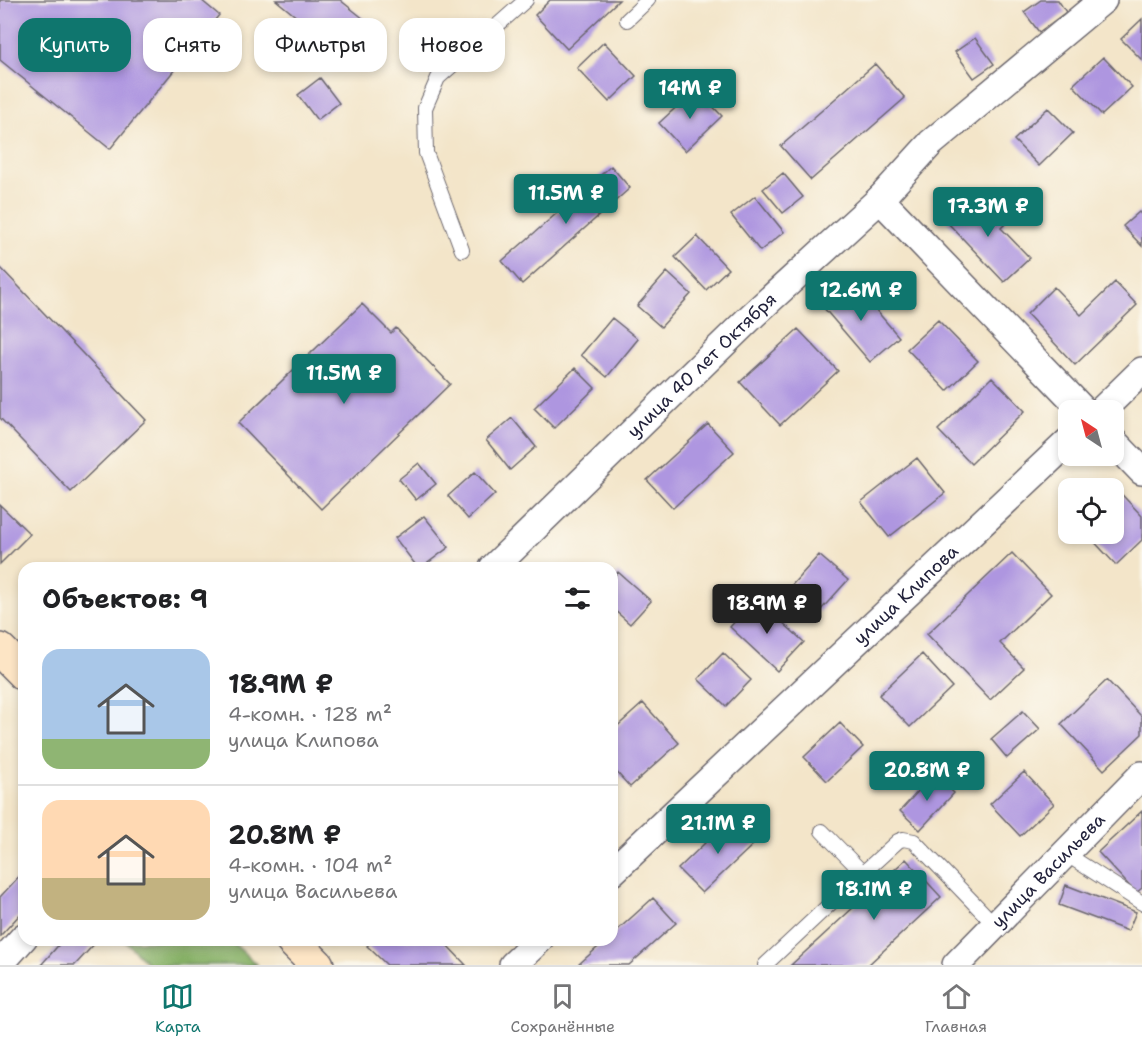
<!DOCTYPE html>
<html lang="ru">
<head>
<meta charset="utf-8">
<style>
  body { margin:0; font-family:"Shantell Sans",sans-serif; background:#f6f6f6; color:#202124; height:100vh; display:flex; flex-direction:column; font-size:22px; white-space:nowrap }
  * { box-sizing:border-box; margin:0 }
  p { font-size:20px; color:#757577 }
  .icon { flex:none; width:33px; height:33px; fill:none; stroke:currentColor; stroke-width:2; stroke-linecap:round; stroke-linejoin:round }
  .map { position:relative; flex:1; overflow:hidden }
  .sheet { position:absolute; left:18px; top:562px; width:600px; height:384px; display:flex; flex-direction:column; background:#fff; border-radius:18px; box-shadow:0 3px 9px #0003 }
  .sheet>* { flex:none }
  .hud { position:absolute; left:18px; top:18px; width:600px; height:54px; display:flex; gap:12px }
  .needle { width:39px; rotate:324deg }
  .controls { position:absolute; left:1058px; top:400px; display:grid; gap:12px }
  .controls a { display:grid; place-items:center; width:66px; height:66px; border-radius:12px; background:#fff; box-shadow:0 3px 9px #0003; font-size:30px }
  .price { position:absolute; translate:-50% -51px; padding:0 14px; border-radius:6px; background:#0f766e; color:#fff; font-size:20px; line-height:39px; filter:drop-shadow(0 2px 3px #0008) }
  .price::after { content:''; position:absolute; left:50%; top:36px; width:18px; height:14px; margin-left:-9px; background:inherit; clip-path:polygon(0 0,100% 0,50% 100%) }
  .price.current { background:#222; color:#fff }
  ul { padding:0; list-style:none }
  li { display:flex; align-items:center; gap:18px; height:150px; padding:0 24px }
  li+li { border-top:2px solid #e0e0e0 }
  li span { display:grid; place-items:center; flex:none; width:168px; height:120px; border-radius:18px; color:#555 }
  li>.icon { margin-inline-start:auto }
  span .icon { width:72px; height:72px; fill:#fffc; stroke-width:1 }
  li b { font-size:26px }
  h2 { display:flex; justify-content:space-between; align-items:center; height:72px; padding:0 24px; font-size:26px }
  .pill { padding:0 21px; border-radius:18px; background:#fff; box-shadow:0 3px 9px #0003; font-size:21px; line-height:54px }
  .pill.current { background:#0f766e; color:#fff }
  .dock { display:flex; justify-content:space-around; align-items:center; height:84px; border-top:2px solid #e0e0e0; background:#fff; font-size:16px; color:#757577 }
  .dock a { display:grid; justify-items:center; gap:3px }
  .dock .current { color:#0f766e }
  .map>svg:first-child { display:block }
</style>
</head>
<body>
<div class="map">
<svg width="1142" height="965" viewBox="0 0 1142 965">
  <rect width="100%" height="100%" fill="#fbf7ec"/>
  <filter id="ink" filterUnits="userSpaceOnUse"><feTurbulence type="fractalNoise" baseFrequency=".0167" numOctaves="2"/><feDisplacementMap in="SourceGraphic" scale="12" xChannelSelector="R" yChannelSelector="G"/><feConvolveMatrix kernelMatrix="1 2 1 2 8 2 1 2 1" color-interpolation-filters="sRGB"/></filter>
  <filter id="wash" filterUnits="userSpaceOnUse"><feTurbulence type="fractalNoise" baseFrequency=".008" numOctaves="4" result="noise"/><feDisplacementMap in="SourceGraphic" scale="24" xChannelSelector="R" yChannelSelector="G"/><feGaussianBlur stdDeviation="1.35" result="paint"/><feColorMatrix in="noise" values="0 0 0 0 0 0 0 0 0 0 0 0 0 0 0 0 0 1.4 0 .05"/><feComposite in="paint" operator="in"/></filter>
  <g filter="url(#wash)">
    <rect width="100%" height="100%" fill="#f3e5c9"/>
    <path fill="#86b066" stroke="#546950" stroke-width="1.5" d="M125,941H231L257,965H149Z"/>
    <g id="blocks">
      <path fill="#ae96e0" d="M0,0H201L219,15L110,149L0,60Z
        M276,0H340L374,27L348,59Z
        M550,0H619L567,49L535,15Z
        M1041,0H1058L1066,12L1039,32L1024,12Z
        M1142,19V60L1121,39Z
        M975,38L994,64L974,78L955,52Z
        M604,42L636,76L609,102L577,68Z
        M1103,57L1132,87L1102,115L1073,85Z
        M875,64L905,98L811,180L781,146Z
        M320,78L339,103L317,120L298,95Z
        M696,89L722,116L685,151L659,123Z
        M1048,108L1073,133L1039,166L1014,140Z
        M611,166L630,188L522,284L502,261Z
        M783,173L803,197L783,213L763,189Z
        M977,194L1005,224L1001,228L1030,258L1004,282L947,222Z
        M755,196L784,232L760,251L731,215Z
        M1139,212L1142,215V246L1123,226Z
        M697,236L728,269L706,290L675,257Z
        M0,267L146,420L71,492L0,418Z
        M667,272L691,294L661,327L637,306Z
        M852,282L899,337L870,362L823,307Z
        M1115,282L1137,305L1075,365L1027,314L1054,287L1081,315Z
        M362,304L391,333L396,328L450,384L321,509L238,423Z
        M612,318L638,339L607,377L581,355Z
        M938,320L978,361L947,391L907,349Z
        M798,329L838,371L780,425L740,382Z
        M575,368L595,388L554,428L534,408Z
        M992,377L1025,411L971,464L938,430Z
        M512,418L536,447L510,470L486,440Z
        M708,424L734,452L673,508L647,480Z
        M917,458L945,493L889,537L861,502Z
        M419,463L436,484L416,500L399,479Z
        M475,472L495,494L468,519L448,496Z
        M1110,482L1142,516V540L1116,565L1087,534H1113V489H1103Z
        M0,505L30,534L0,564Z
        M424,516L449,547L421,568H418L395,538Z
        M1012,553L1051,594L1000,643L1024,668L990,700L927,634Z
        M819,555L848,580L819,612L791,586Z
        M618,572L651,601L630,624L612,608V579Z
        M756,598L804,642L777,671L730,627Z
        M723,653L751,680L726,706L698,679Z
        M922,654L952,687L910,727L879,695Z
        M1107,680L1142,717V734L1104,770L1061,724Z
        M643,703L679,743L630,787L612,767V731Z
        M1023,711L1040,729L1007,758L991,739Z
        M840,723L863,747L827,781L804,757Z
        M1024,772L1054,804L1020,836L990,804Z
        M934,774L954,793L920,830L900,811Z
        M1142,811V888L1136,893L1098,852Z
        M733,816L757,841L702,893L678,869Z
        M906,859L941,897L868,965H791Z
        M24,871V910L0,936V897Z
        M1066,885L1136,912L1128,931L1059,905Z
        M653,898L676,923L629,965H578L606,940H612V935Z
        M63,940H98L75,965H41Z
        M373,940H442L466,965H387L367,946Z"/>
    </g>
  </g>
  <g filter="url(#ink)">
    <use href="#blocks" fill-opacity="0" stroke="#6b666d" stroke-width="1.5"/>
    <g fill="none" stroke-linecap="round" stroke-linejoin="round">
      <g stroke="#6b666d" stroke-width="16">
        <path id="lane" d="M627,20L648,0
          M462,250L426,153L425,108L438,78L526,0
          M1066,854L1142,903
          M863,873L898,841L903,839L914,841L995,925
          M765,965L863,873L822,831"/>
      </g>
      <g stroke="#6b666d" stroke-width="30">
        <g id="street">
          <path d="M880,199L1084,411"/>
          <path d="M1101,411L1142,371"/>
          <path d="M1113,441L1142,471"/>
          <path id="s1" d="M493,568L753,315L880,199L931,143L1103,0"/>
          <path id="s2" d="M612,872L1068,442"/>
          <path d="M0,964L24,937"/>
          <path d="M513,965L539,940"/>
          <path id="s3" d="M956,965L1142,775"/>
        </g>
      </g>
      <g stroke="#6b666d" stroke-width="36">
        <path id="secondary" d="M0,650L24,674
          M292,940L317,965"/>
      </g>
      <use href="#lane" stroke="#fff" stroke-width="14"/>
      <use href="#street" stroke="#fff" stroke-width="27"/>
      <use href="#secondary" stroke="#fde5c5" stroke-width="33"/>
    </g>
  </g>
  <g text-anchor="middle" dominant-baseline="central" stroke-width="6" stroke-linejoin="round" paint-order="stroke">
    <g font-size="18" fill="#22223b" stroke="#fbf7ec">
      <text stroke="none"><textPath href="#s1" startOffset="291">улица 40 лет Октября</textPath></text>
      <text stroke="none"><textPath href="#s2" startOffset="404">улица Клипова</textPath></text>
      <text stroke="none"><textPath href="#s3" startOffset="132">улица Васильева</textPath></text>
    </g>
  </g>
</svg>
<div class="controls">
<a><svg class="needle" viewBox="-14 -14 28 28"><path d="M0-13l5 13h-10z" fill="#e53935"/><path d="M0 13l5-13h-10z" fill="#757577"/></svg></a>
<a><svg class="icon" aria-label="locate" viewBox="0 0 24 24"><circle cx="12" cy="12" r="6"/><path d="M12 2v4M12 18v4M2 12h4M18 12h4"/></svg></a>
</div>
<b class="price" style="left:690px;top:120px">14M ₽</b>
<b class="price" style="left:566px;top:225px">11.5M ₽</b>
<b class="price" style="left:988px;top:238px">17.3M ₽</b>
<b class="price" style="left:861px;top:322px">12.6M ₽</b>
<b class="price" style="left:344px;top:405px">11.5M ₽</b>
<b class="price current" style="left:767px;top:635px">18.9M ₽</b>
<b class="price" style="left:927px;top:802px">20.8M ₽</b>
<b class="price" style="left:718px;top:855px">21.1M ₽</b>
<b class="price" style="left:874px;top:921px">18.1M ₽</b>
<div class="hud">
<a class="pill current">Купить</a>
<a class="pill">Снять</a>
<a class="pill">Фильтры</a>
<a class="pill">Новое</a>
</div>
<section class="sheet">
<h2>Объектов: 9<svg class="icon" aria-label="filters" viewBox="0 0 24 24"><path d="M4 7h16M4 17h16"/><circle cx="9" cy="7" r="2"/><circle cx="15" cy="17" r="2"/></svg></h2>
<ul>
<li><span style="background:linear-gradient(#a9c7e8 75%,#8fb573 0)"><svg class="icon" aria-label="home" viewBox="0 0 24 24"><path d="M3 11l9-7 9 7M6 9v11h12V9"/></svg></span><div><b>18.9M ₽</b><p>4-комн. · 128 m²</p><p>улица Клипова</p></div></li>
<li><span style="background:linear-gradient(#ffd9b3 65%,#c2b280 0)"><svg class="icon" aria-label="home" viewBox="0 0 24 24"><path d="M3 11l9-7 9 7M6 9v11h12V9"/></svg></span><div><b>20.8M ₽</b><p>4-комн. · 104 m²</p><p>улица Васильева</p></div></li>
</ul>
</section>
</div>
<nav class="dock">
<a class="current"><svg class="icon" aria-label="map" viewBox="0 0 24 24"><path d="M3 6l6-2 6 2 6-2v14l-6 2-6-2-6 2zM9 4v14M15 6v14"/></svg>Карта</a>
<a><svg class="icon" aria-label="saved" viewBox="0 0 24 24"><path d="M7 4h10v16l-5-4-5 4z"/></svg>Сохранённые</a>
<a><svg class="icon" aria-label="home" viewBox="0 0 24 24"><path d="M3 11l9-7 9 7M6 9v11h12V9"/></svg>Главная</a>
</nav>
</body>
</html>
